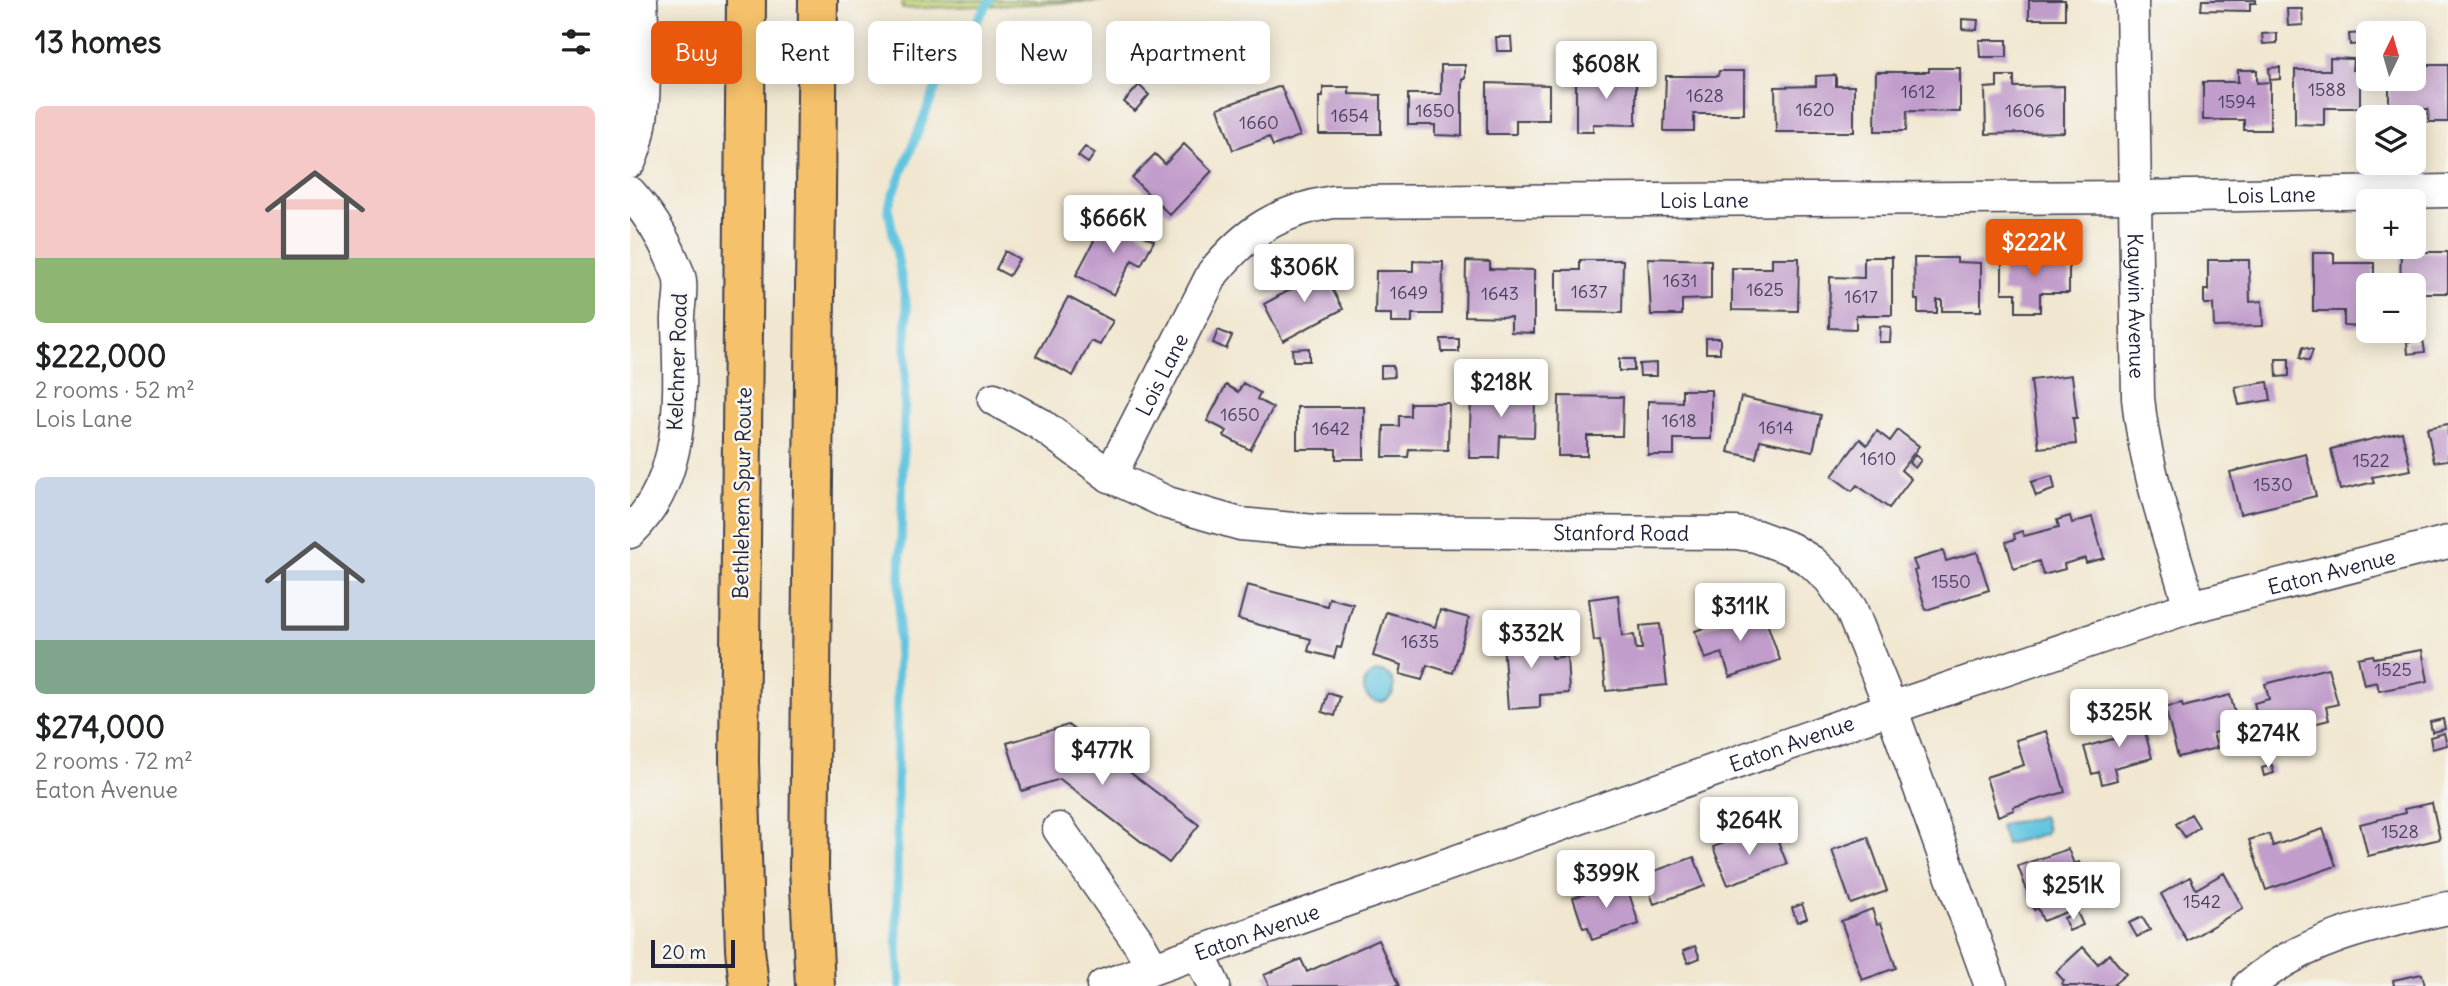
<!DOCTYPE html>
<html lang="en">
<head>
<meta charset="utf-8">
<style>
  body { margin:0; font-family:Delius,sans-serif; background:#f2f2f2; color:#202124; height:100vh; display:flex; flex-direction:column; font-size:26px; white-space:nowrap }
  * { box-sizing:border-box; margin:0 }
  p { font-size:23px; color:#757577 }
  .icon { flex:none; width:38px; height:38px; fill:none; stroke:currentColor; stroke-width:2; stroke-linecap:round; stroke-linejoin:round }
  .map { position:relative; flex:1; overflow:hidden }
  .details { display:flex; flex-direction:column; background:#fff; width:630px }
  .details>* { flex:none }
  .guide { position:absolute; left:21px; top:21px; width:665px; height:63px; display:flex; gap:14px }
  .needle { width:46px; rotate:5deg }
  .controls { position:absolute; left:1726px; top:21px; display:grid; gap:14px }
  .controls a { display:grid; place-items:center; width:70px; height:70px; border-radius:10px; background:#fff; box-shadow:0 4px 18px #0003; font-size:35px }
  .scale { position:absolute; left:21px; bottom:18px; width:84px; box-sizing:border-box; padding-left:7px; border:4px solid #22223b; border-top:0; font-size:19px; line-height:24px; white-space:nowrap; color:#22223b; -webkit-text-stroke:5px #f6f6f2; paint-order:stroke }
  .price { position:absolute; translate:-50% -60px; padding:0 16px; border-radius:7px; background:#fff; color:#222; font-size:23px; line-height:46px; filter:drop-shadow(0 2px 4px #0008) }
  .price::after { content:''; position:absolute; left:50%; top:42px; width:21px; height:16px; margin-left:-10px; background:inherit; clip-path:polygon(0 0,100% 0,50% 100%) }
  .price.on { background:#ea580c; color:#fff }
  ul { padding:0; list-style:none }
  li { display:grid; align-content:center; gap:14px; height:371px; padding:0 35px }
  li span { display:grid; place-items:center; height:217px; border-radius:10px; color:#555 }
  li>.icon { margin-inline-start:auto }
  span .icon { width:126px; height:126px; fill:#fffc; stroke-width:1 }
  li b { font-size:30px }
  h2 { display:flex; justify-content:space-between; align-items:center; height:84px; padding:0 35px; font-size:30px }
  .chip { padding:0 24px; border-radius:10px; background:#fff; box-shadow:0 4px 18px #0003; font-size:24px; line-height:63px }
  .chip.on { background:#ea580c; color:#fff }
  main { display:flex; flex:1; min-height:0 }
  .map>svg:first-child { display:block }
</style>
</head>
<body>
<main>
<section class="details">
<h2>13 homes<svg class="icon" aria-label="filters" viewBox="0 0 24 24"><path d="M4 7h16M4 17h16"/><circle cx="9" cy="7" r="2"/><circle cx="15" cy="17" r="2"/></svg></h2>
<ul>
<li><span style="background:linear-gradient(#f6c9c9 70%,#8fb573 0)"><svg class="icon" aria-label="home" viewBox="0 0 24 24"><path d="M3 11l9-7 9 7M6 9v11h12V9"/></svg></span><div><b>$222,000</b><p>2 rooms · 52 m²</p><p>Lois Lane</p></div></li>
<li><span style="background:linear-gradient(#c9d6e8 75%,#7fa58c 0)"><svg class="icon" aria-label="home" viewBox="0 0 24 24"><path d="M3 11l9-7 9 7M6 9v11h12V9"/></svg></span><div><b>$274,000</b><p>2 rooms · 72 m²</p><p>Eaton Avenue</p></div></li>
</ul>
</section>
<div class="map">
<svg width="1818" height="986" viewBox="0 0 1818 986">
  <rect width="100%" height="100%" fill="#f6f6f2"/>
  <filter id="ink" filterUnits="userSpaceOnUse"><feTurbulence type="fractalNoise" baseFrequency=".0143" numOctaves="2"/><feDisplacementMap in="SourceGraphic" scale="14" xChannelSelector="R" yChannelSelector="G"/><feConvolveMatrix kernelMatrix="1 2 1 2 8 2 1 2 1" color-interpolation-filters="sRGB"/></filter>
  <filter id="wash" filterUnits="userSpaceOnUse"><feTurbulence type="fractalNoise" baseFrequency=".00686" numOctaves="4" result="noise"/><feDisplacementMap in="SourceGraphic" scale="28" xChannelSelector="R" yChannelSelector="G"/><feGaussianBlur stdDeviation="1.57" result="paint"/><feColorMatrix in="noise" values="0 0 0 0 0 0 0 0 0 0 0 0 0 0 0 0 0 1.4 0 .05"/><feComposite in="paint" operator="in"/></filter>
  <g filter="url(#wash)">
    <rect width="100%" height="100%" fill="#f1e7d0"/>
    <path fill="#bcd073" stroke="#6f7957" stroke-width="2" d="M273,0H500L272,9Z"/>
    <path fill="#61c4df" stroke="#42738d" stroke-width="2" d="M734 687a15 15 0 1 1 30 0a15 15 0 1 1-30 0Z
      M1412,816L1414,818L1417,830L1414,834L1376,844L1370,827L1372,824C1386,821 1397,821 1412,816Z"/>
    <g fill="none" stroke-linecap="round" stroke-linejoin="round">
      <path stroke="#61c4df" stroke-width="9" d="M270,986L267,936V698L277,308L258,207L308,82L360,0"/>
    </g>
    <g id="blocks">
      <path fill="#c19dcb" d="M1399,0H1435V19H1399Z
        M1572,0H1626V3H1620V11L1571,10Z
        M1657,9H1672L1673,25L1658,26Z
        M1332,19L1348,20L1347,30L1332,29Z
        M1647,33V43L1633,44L1632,34Z
        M1734,33V44L1720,45L1719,34Z
        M866,37H881L882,51H867Z
        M1349,40H1377V57H1350Z
        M1700,58L1723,59L1722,70H1730V108H1694V125L1665,124V70H1700Z
        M811,65H835V79H832V136L805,135V125H778V94H811Z
        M1783,65H1818V122H1799L1798,109H1759V79H1783Z
        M1650,67V79L1640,80L1639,68Z
        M978,68H996V79H1006V125L963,124V132H946V78H978Z
        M1299,68H1330V112L1277,111L1276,131H1245L1246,72H1299Z
        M1608,70H1627V83L1640,82V130H1614V120H1573V82H1608Z
        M1089,71H1114V114H1064V131H1034L1036,76H1088Z
        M1206,75V86H1224V132H1146L1145,87L1186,86V76Z
        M1367,76H1384V87L1434,86V132L1356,134L1355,88L1367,87Z
        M857,83L919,85V120H886V134H857Z
        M509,85L519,95L505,111L494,102Z
        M651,86L670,136L643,146L639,137L603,150L588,108Z
        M693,87H719V94L751,95V134H689V97H693Z
        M554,144L582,171L540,215L502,178L525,154L535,164Z
        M455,147L465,153L458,163L448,156Z
        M477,216L524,241L511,265L502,260L484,295L446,275Z
        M375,251L389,259L379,276L366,269Z
        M1771,252H1818V293H1783V285H1770Z
        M1683,253H1704V263H1744V285H1738V327L1714,326V311H1683Z
        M1372,254H1412V258H1439V293H1410V312H1386V293H1372Z
        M1234,257H1262V315H1226V329L1199,328L1200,277L1234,278Z
        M1018,258L1081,260V299L1052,300V315H1021Z
        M1142,258H1169L1168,311L1102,310V268H1142Z
        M1284,258H1327V262L1351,263V311H1312V300H1307V313H1288V300H1285Z
        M950,260H993L992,313L926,312V270H950Z
        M1578,260H1619L1620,302L1632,301L1633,326L1584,327L1583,304H1574V290H1578Z
        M783,261L813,262L812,314H782V323H761V314H745L746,271H783Z
        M836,261L860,262V269L904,270V333L881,332V317L835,316Z
        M688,263L713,309L653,341L634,304L669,285L664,276Z
        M438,297L483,321L470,345L461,341L443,376L406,356Z
        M1250,326L1261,327L1260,342H1249Z
        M588,330L602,336L596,349L583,343Z
        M1076,338H1090V353H1076Z
        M811,339H829V352H812Z
        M1793,340L1795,352L1778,354L1777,342Z
        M1673,347L1683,350L1679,361L1670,358Z
        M679,348V361H663L662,349Z
        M989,359H1004V371H989Z
        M1646,359H1659V376L1647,377Z
        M1026,363V376H1010L1009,364Z
        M751,366H763L764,377L751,378Z
        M878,374H895L896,399H905L904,437L870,436L869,458H839L841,398H876Z
        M1442,375L1447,418H1443L1446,444L1409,448L1401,380Z
        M1638,382L1641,400L1609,405L1605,387Z
        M613,383L630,393L627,399L643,408L620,450L594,436L597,431L577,421L596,385L608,392Z
        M1052,390H1081V439H1044V455H1018V401L1052,402Z
        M929,396L993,397L992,436H957V456H928Z
        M1111,397L1191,415L1183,451L1130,440L1126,458L1098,452Z
        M780,403H819L818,450L779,449L778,457H753L754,426H769V416H780Z
        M667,407H734V459H706V449H667Z
        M1818,424V460L1804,462L1797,428Z
        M1268,430L1289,446L1271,470L1281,479L1259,508L1227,485L1222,491L1202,476L1230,439L1237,445L1247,431L1260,441Z
        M1772,432L1781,470L1742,477L1744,482L1710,490L1701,449Z
        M1676,454L1686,496L1610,514L1600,472Z
        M1285,455L1291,460L1285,468L1279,463Z
        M1422,476L1425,489L1406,496L1401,482Z
        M1440,516L1442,523L1462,517L1474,558L1456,563L1455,558L1434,564L1435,569L1413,575L1409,561L1384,569L1376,542L1385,539L1384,534L1392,531L1394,536L1429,527L1427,520Z
        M1313,551L1316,561L1347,552L1359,590L1296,610L1284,571L1287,570L1283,560Z
        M617,585L697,606L699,598L723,604L711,648L707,647L704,658L678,651L681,639L608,619Z
        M988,595L992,636L1004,635L1006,649H1012L1010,626L1030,624L1037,685L976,691L970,640L964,641L959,599Z
        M1132,609L1150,660L1100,677L1092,653L1075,659L1065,631Z
        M810,610L839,618L823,673L797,665L792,680L770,674L772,665L743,656L756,612L805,627Z
        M899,627L901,646L921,644L922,658L937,656L939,693L910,695V707L878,709L872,629Z
        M1792,650L1798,681L1749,691L1747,682L1734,685L1728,658L1743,655L1744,658Z
        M1698,668L1708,704L1696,707L1699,720L1648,733L1646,726L1631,729L1624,703L1639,699L1635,684Z
        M698,693L710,697L705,716L692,712Z
        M1600,695L1609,727L1583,733L1587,748L1548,757L1535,707L1552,703L1553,707Z
        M1510,714L1522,758L1484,768L1487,780L1472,784L1469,772L1462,774L1454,747L1487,738L1483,722Z
        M1813,719L1815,729L1802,732L1800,722Z
        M438,725L569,825L539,863L430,779L392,791L377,743Z
        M1416,731L1435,792L1383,807L1384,810L1368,816L1356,777L1394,765L1386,740Z
        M1814,733L1817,745L1802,749L1800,737Z
        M1642,765L1644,773L1634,776L1632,768Z
        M1802,803L1810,839L1738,856L1730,824L1775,813L1774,809Z
        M1561,814L1569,827L1555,837L1546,824Z
        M1693,829L1706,866L1636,890L1619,840L1639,834L1643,846Z
        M1144,831L1157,864L1098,885L1083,847L1118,834L1120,839Z
        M1238,837L1257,891L1221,904L1202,850Z
        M1438,849L1444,864L1449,862L1456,882L1443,886L1450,907L1413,921L1408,908L1404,910L1388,866Z
        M1064,857L1075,886L1024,904L1013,875Z
        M1594,873L1613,908L1557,941L1531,894L1560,877L1566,889Z
        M978,880L980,886L995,881L1009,924L962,940L958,927L953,928L943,898L970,889L968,883Z
        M1172,904L1177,918L1167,922L1162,908Z
        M1242,909L1247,924L1251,923L1266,968L1232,980L1211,921Z
        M1447,912L1453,925L1439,931L1434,918Z
        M1512,917L1520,930L1507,937L1499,923Z
        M748,940L769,986H639L634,975L671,959L677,972Z
        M1065,946L1070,958L1058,963L1053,951Z
        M1453,947L1468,964L1479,954L1496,974L1484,984L1486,986H1434L1432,983L1434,981L1426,972Z
        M1792,974L1795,986H1764L1763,980Z"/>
    </g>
  </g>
  <g filter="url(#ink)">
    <use href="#blocks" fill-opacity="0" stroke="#414051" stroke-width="2"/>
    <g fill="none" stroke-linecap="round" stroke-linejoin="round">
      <g stroke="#414051" stroke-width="35">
        <g id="minor">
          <path id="s1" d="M1502,0L1508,398C1515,470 1540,538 1560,607"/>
          <path d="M0,161C20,114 13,50 11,0"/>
          <path d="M0,193C19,214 32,235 43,261C45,267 50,275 50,281C52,295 47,310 48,324C50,396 56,478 0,532"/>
          <path id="s2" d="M364,399L410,424L480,476L538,503L610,524L685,531L1106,533L1126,536L1161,549L1182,562L1200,579L1221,609L1261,708L1361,986"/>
          <path id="s3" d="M480,476L583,273C617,231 649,211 703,202L1505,197L1818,191"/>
          <path d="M429,829L509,943L523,968"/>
          <path d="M568,952L584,986"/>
          <path id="s4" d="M473,986L1261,708L1560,607L1818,542"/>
          <path d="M1619,986C1674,938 1748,923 1818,908"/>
        </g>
      </g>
      <g stroke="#414051" stroke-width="42">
        <path id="highway" d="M116,0L109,762L115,949L119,986
          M185,986L179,868L188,0"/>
      </g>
      <use href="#minor" stroke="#fff" stroke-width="32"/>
      <use href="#highway" stroke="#f5c16b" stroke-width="38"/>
    </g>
  </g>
  <g text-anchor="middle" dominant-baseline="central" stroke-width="5" stroke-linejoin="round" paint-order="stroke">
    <g font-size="18" fill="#4a415f">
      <text x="1697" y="89">1588</text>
      <text x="1288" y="91">1612</text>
      <text x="1075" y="95">1628</text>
      <text x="1607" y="101">1594</text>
      <text x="1185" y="109">1620</text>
      <text x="805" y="110">1650</text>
      <text x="1395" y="110">1606</text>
      <text x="720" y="115">1654</text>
      <text x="629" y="122">1660</text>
      <text x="1050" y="280">1631</text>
      <text x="1135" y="289">1625</text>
      <text x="959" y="291">1637</text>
      <text x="779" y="292">1649</text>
      <text x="870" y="293">1643</text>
      <text x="1231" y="296">1617</text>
      <text x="610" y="414">1650</text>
      <text x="1049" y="420">1618</text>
      <text x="1146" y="427">1614</text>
      <text x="701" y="428">1642</text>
      <text x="1248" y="458">1610</text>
      <text x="1741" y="460">1522</text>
      <text x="1643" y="484">1530</text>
      <text x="1321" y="581">1550</text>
      <text x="790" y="641">1635</text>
      <text x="1763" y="669">1525</text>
      <text x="1770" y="831">1528</text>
      <text x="1572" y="901">1542</text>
    </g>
    <g font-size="21" fill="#22223b" stroke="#f6f6f2">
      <text stroke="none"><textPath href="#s3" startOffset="1309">Lois Lane</textPath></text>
      <text stroke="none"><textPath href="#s3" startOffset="742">Lois Lane</textPath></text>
      <text stroke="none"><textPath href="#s1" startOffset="306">Kaywin Avenue</textPath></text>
      <text transform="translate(47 362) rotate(-88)">Kelchner Road</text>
      <text stroke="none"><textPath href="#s3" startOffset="114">Lois Lane</textPath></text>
      <text transform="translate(112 493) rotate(-89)">Bethlehem Spur Route</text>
      <text stroke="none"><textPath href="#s2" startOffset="660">Stanford Road</textPath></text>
      <text stroke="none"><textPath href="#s4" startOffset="1297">Eaton Avenue</textPath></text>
      <text stroke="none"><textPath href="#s4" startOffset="730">Eaton Avenue</textPath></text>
      <text stroke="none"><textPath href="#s4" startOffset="163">Eaton Avenue</textPath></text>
    </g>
  </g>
</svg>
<div class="controls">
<a><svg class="needle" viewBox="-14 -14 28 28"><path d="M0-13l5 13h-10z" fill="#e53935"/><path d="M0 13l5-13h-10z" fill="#757577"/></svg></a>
<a><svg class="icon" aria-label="layers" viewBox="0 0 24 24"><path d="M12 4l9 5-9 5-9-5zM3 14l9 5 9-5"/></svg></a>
<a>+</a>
<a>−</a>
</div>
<div class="scale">20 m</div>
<b class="price" style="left:976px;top:101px">$608K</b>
<b class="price" style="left:483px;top:255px">$666K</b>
<b class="price on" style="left:1404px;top:279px">$222K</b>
<b class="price" style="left:674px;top:304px">$306K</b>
<b class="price" style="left:871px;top:419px">$218K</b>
<b class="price" style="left:1110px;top:643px">$311K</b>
<b class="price" style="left:901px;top:670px">$332K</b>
<b class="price" style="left:1489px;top:749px">$325K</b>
<b class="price" style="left:1638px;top:770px">$274K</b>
<b class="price" style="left:472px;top:787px">$477K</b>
<b class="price" style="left:1119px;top:857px">$264K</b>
<b class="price" style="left:976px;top:910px">$399K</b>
<b class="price" style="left:1443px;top:922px">$251K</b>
<div class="guide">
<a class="chip on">Buy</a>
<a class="chip">Rent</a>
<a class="chip">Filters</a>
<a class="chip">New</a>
<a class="chip">Apartment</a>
</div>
</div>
</main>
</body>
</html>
